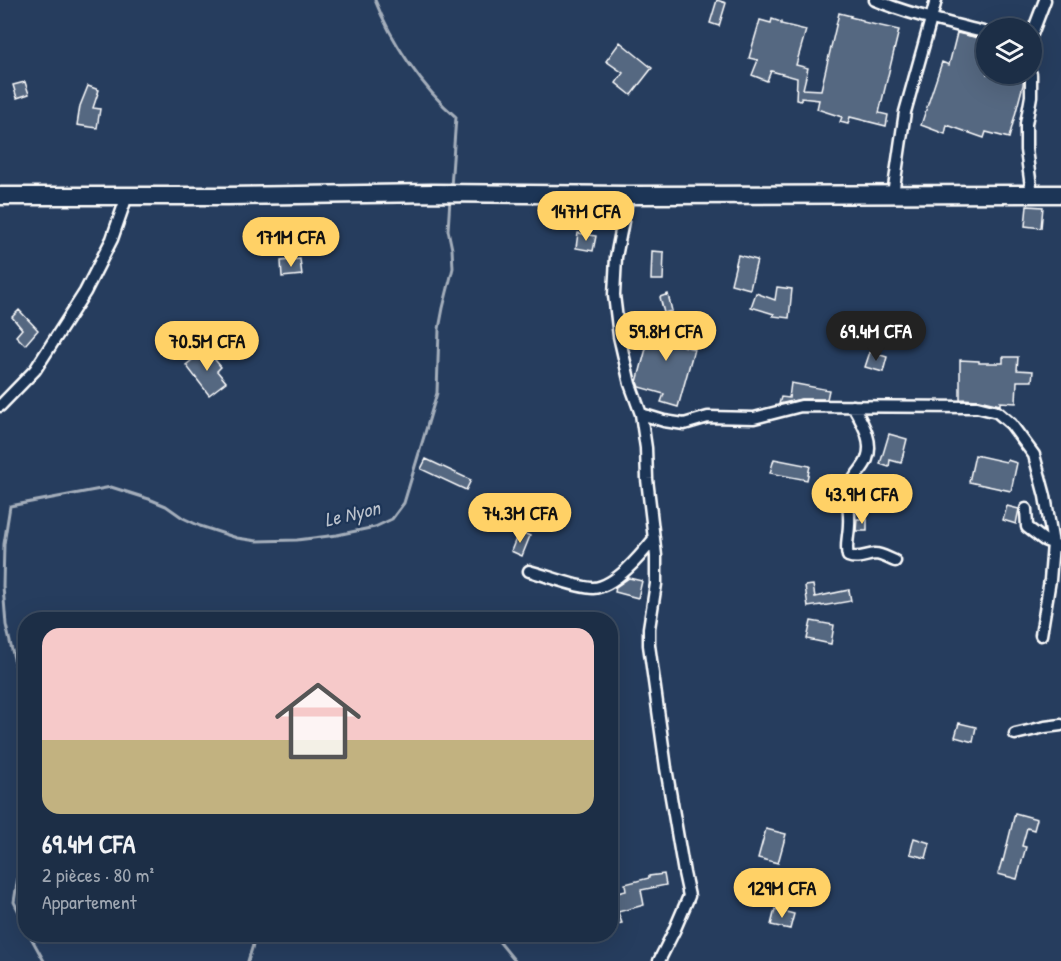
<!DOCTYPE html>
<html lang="fr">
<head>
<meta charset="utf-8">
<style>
  body { margin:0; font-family:"Patrick Hand",sans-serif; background:#293a51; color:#f1f3f6; height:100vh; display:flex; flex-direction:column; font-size:22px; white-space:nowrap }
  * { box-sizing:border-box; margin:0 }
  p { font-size:20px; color:#a0a8b3 }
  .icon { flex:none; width:33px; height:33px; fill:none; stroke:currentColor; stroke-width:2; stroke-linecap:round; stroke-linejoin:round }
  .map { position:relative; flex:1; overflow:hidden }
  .side { position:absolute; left:18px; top:612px; width:600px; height:330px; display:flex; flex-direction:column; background:#1c2e46; border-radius:24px; box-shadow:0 6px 24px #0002,0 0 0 2px #3a4a5f }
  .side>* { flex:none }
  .tools { position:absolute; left:976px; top:18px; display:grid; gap:12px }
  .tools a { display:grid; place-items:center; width:66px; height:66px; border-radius:50%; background:#1c2e46; box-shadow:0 6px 24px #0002,0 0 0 2px #3a4a5f; font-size:30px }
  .price { position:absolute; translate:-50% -51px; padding:0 14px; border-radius:21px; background:#ffd166; color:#111; font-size:20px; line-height:39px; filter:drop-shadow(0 2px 3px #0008) }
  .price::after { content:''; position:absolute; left:50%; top:36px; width:18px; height:14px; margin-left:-9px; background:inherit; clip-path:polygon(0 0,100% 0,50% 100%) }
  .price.current { background:#222; color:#fff }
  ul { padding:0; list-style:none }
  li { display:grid; align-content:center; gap:12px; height:318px; padding:0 24px }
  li+li { border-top:2px solid #3a4a5f }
  li span { display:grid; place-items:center; height:186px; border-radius:18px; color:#555 }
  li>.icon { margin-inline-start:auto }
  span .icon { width:108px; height:108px; fill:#fffc; stroke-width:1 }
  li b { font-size:26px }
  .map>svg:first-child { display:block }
</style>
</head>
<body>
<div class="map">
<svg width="1061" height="961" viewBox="0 0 1061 961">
  <rect width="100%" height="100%" fill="#263d5e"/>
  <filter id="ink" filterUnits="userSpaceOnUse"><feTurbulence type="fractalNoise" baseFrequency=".0167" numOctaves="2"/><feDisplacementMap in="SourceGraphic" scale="12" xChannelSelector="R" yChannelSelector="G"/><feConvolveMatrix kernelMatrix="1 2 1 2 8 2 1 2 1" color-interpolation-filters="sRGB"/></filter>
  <g filter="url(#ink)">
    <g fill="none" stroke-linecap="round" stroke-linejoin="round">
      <path stroke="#a4aebb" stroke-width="3" d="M375,0C391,41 423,89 456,117L451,187
        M26,739L15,663L6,625L3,586L4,544L10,506L111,487L149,499L166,506L183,518L200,526L237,538L257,541L297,540L337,535L375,527L392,519L404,503L437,393L439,329L443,308L453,268L452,249L448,230L450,199
        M26,827L14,902L26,926
        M29,934L44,961
        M493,934L515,961
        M248,961L253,945V934"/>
    </g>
    <path fill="#556781" stroke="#fff" stroke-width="1.5" d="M717,0L726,3L719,26L710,23Z
      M839,13L851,16L850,17L863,20V22L899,30L879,113L888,115L886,126L850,117L848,124L840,122L842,117L817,109L819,100L801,98V101L796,100L797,78L771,71L767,81L752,75L758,60L749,58L760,20L771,23L772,19L781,22V24L806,30L796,65L808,68L803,89L821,90Z
      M957,33L987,40V74H1024L1023,85L1009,138L986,132L984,138L947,125L945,134L921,125L942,62L949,65Z
      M620,42L652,68L631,95L616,83L623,73L606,61Z
      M25,82L29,94L17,98L13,85Z
      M88,86L99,90L93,108L100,109L97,128L77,125L80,106Z
      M1027,206L1043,207L1041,228L1025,226Z
      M578,233L596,236L593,251L576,248Z
      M652,251L664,252L663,280H651Z
      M738,255L757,260L750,289L731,284Z
      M300,259L302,275L282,277L281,261Z
      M777,287L792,289L789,318L773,316L774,314L751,307L756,293L775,300Z
      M668,294L672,311L664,313L660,297Z
      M19,310L38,330L25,345L16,336L22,329L12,317Z
      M654,319L688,330L683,346L694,349L678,407L661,402L664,394L639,387L637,382Z
      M206,349L221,367L217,371L226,382L209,395L186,365Z
      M870,352L887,357L883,372L865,367Z
      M1003,357H1018L1017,370L1033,371L1032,381H1017L1016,403L1000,402V405L979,400L960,399V360L979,361V363H1003Z
      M791,383L829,390L827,399H801L779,404L781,397L789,398Z
      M889,434L907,439L901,463L890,460L889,467L880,464Z
      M975,455L1006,462L1007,460L1017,463L1011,491L969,482Z
      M426,459L471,480L466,490L421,469Z
      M774,459L810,466L807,480L770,473Z
      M885,479L900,484L897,497L881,493Z
      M1007,506L1019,509L1016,524L1003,520Z
      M857,519H867V531H856Z
      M519,531L530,536L522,556L511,551Z
      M629,578L642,581L638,598L615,592L616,587Z
      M813,585L815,597L849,590L851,601L822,606L821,605L808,607L805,586Z
      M811,621L834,625L831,644L807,639Z
      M959,723L976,727L973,742L955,737Z
      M1015,813L1037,819L1034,830L1027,828L1022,846L1026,847L1017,879L998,874L1002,860L1003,861Z
      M766,829L786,834L778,863L758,858Z
      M914,838L930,843L926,858L910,854Z
      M664,874L666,885L641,890L644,905L618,912L622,923L610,926V892H613L614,894L626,891L625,884L649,878V876Z
      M775,909L794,914L790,929L771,925Z"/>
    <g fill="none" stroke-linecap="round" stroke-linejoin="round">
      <g stroke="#fff" stroke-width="15">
        <path id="street" d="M875,0C911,15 949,23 987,33
          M1032,34L1045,0
          M1031,74V96L1026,124V150L1032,194
          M893,194L905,112L931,19L936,0
          M628,195L616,257L614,295L619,336L630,384L641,414L646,448L647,479L656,556V584L649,628V645L666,768L684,873L689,896L674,931L659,961
          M0,406L35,370L85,292L112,239L127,196
          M853,406C862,422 874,441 867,459C864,469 853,476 850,487C846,499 850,512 849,524C849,535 845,546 848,556C858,560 865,555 875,554C882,554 889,559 895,561
          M641,414L664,421L684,424L708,417L754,418L801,406L977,407L997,412L1011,424L1034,455L1045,496L1053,544L1050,580L1041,635
          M1026,509L1027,527L1044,540L1061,547
          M529,571C545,575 578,588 593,588C615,587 641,555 654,539
          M1015,734L1045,727L1061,725"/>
      </g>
      <g stroke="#fff" stroke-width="21">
        <path id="secondary" d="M0,196H227L433,193L628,195L1061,194"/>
      </g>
      <use href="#street" stroke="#1d3557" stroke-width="10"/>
      <use href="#secondary" stroke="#1d3557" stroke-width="16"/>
    </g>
  </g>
  <g text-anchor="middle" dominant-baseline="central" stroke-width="4.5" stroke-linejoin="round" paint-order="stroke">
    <g font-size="20" font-style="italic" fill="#bbc2cc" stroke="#1d3557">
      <text transform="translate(352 513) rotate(-13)">Le Nyon</text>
    </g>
  </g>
</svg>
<div class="tools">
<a><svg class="icon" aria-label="layers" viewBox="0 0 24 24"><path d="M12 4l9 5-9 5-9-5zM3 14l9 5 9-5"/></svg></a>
</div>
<b class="price" style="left:586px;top:242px">147M CFA</b>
<b class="price" style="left:291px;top:268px">171M CFA</b>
<b class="price" style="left:666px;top:362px">59.8M CFA</b>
<b class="price current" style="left:876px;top:362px">69.4M CFA</b>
<b class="price" style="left:207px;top:372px">70.5M CFA</b>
<b class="price" style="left:862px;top:525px">43.9M CFA</b>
<b class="price" style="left:520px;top:544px">74.3M CFA</b>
<b class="price" style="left:782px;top:919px">129M CFA</b>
<section class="side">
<ul>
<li><span style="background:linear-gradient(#f6c9c9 60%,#c2b280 0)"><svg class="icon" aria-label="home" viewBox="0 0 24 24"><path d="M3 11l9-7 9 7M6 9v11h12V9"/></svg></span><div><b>69.4M CFA</b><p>2 pièces · 80 m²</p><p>Appartement</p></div></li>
</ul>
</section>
</div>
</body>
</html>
